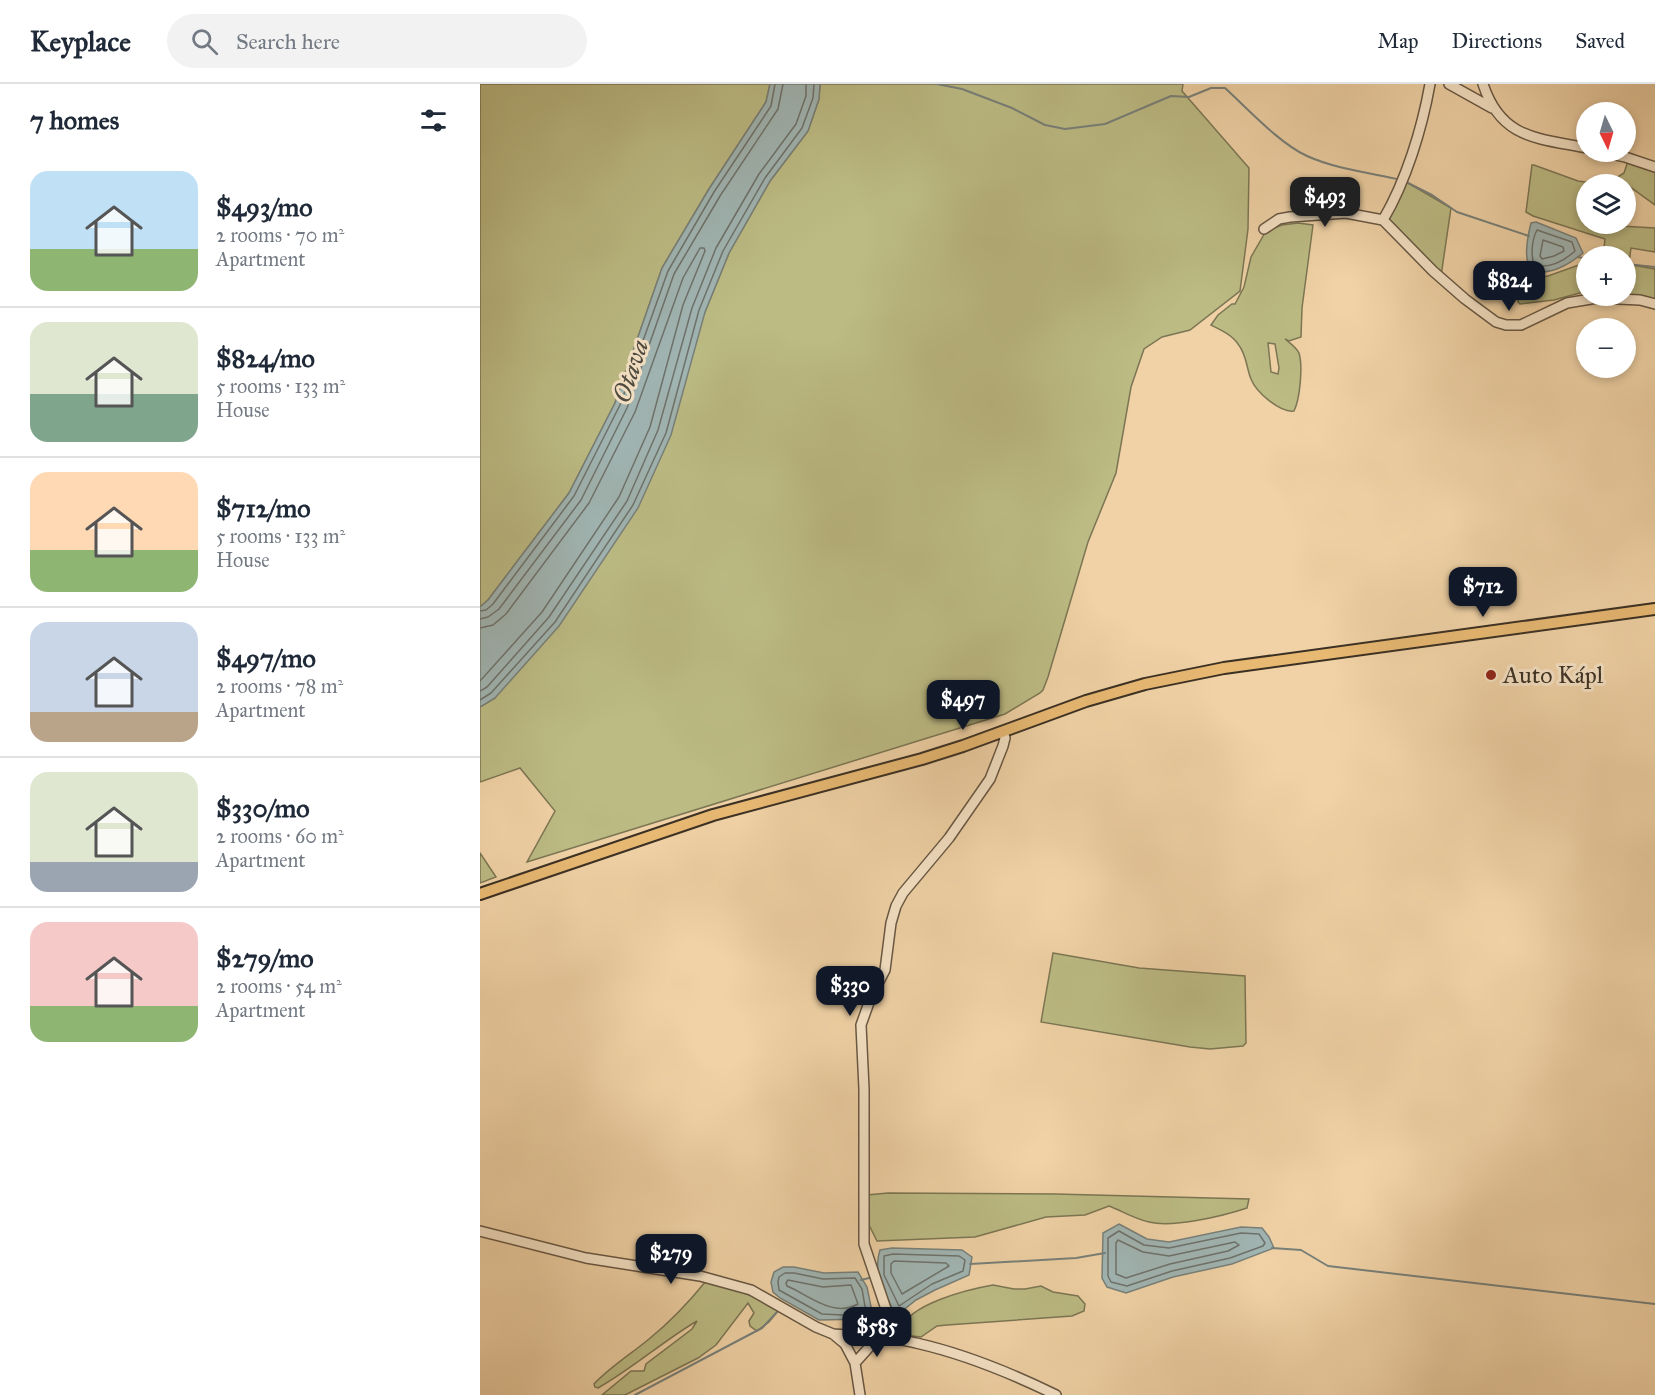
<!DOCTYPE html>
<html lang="en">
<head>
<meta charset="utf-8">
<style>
  body { margin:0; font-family:"IM FELL Great Primer",serif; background:#f2f2f3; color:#1f2937; height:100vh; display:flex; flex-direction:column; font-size:22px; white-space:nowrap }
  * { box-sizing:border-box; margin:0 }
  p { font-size:20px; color:#747a83 }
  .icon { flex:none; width:33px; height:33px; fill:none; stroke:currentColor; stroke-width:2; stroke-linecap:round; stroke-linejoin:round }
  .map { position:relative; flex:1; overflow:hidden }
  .panel { display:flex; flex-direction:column; background:#fff; width:480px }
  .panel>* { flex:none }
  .needle { width:39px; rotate:175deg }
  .controls { position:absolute; left:1096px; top:18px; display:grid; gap:12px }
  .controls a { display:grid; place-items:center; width:60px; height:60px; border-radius:50%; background:#fff; box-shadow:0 3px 9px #0003; font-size:30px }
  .price { position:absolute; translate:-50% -51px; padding:0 14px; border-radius:12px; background:#111827; color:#fff; font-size:20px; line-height:39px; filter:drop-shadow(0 2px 3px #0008) }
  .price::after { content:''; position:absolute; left:50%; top:36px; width:18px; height:14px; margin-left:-9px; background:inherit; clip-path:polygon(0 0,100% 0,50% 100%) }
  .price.on { background:#222; color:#fff }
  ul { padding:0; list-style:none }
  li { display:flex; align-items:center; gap:18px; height:150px; padding:0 30px }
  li+li { border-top:2px solid #e0e1e3 }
  li span { display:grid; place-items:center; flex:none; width:168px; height:120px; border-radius:18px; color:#555 }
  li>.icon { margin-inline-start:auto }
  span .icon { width:72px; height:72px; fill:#fffc; stroke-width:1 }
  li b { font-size:26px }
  h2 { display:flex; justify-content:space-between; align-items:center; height:72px; padding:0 30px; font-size:26px }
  header { display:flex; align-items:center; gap:36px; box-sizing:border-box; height:84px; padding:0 30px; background:#fff; border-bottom:2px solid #e0e1e3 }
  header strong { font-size:28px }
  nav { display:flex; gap:33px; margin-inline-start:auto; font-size:21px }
  .search { width:420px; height:54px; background:#f2f2f3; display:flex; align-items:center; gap:15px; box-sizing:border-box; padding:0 21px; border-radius:33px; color:#747a83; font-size:22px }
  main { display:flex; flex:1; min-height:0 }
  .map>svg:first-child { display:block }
</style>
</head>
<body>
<header>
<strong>Keyplace</strong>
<div class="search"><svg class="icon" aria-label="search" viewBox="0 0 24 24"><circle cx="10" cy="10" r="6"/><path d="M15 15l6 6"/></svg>Search here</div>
<nav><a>Map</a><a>Directions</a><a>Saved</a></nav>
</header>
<main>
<section class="panel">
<h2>7 homes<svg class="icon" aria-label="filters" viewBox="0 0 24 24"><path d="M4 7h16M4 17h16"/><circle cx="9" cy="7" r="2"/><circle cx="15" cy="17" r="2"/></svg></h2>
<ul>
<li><span style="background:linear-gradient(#bfe0f5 65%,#8fb573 0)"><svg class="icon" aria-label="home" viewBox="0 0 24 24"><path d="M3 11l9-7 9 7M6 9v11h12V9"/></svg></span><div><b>$493/mo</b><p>2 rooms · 70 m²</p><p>Apartment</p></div></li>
<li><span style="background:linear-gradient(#dfe7d0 60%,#7fa58c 0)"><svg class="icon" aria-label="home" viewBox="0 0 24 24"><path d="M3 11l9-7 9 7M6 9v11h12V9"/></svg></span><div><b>$824/mo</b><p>5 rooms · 133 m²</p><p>House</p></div></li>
<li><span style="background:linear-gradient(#ffd9b3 65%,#8fb573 0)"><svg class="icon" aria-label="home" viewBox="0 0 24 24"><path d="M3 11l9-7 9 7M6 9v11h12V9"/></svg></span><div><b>$712/mo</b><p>5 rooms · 133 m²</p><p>House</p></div></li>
<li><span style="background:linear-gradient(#c9d6e8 75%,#b9a48a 0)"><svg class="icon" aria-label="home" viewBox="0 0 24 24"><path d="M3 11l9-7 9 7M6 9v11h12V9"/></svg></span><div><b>$497/mo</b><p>2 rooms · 78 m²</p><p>Apartment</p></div></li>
<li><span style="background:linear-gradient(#dfe7d0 75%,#9aa5b1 0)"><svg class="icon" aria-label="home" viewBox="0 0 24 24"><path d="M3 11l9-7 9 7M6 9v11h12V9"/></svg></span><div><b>$330/mo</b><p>2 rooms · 60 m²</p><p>Apartment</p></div></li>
<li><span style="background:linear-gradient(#f6c9c9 70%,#8fb573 0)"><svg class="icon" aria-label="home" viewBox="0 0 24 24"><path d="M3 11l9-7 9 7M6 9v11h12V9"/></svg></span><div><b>$279/mo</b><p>2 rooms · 54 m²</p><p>Apartment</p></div></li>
</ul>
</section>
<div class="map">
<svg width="1175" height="1311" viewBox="0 0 1175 1311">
  <rect width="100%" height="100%" fill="#f0d2a6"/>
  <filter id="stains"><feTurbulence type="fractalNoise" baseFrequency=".00333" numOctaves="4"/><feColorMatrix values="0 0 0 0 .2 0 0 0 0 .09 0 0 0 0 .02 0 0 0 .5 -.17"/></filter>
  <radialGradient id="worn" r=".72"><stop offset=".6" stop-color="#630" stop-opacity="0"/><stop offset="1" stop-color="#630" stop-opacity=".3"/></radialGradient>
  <path fill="#bcbb84" stroke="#7c7654" stroke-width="1.5" fill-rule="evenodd" d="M0,0H290L286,18L229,105L182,184L135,319L89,409L8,516L0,523Z
    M340,0H703L702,7L769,84L768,145L760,207L710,246L682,253L664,265L651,303L636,389L608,458L568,593L563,606L560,609L525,630L47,778L75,727L40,684L0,698V623L15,614L225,228L249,169L290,97L328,47L339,15Z
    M1148,77L1175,86V121L1146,100L1133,96L1144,89Z
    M1052,81H1054L1098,97L1118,100H1107V140L1175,144V168L1151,164L1149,178H1146V172H1123L1125,155L1053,132L1046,128Z
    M923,96L971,124L961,192L907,139Z
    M818,139L833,141L822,224L821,253L809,257L805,255C810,259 816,263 819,269C823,282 820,315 814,327C800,329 776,308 771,295C766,283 767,271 758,260C752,251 741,246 731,241L738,231L752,220H755L764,203L771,173L786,147L802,141ZM788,259L795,260L799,284L798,290L791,288Z
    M1107,178V207L1074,216L1040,220L1038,218L1040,196L1068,192Z
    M1146,180L1175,185V217L1146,212Z
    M0,769L16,793L0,799Z
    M573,869L659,884L765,892L766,959L763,962L730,965L710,963L561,938Z
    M408,1109L575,1110L769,1115L767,1124C743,1132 693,1144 669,1138C655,1135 642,1127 629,1122L605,1131L566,1133L495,1153L397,1157L387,1137V1111Z
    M226,1197C251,1204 277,1211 298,1227L289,1238L277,1247L270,1242L269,1237L274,1229L268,1219L236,1261L218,1274L145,1311H122L151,1287H164L166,1280L212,1245L217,1237C183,1257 152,1285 118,1304L115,1303L114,1300C130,1283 151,1270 169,1255C190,1238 209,1218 226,1197Z
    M513,1201L534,1205H545L561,1202L573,1208L598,1212L605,1220L604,1227L592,1232L467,1241L457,1242L441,1253L424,1251L421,1246C427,1220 490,1205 513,1201Z"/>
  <path fill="#a0b5b3" stroke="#78807a" stroke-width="1.5" d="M290,0H340L339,15L328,47L290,97L249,169L225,228L191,351L158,424L79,542L15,614L0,623V523L8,516L89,409L135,319L182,184L229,105L286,18Z
    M1056,138L1096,154L1103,169C1086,183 1071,190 1050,188C1044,172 1047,155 1051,139Z
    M639,1140L667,1155L689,1158L761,1143L782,1144L789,1153L794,1164L752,1180L693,1193L646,1209L627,1203L622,1194L623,1149Z
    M412,1164L482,1166L492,1173L489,1191L455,1206L436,1216L416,1232C406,1211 392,1189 400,1166Z
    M303,1183H314L344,1189L378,1188L387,1203L393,1232L386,1235L339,1236L300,1214L293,1208L291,1198L294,1188Z"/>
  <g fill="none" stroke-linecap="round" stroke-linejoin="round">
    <path stroke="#6e726c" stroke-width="1.5" d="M1057,146L1092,158L1095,167C1084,177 1070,184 1055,182C1050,173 1052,155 1057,146Z
      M1063,156L1083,163L1084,167L1074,172L1062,175L1060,172Z
      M0,527L6,526L13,520L94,412L140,321L188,187L234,108L291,22L295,0
      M0,535L8,533L19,525L101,416L147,324L194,190L240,112L298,25L303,0
      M0,544L13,541L26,530L109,419L155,328L203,194L220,164H224L225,167L203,221L170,343L139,413L62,528L0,597
      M0,607L7,603L69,533L147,417L178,346L212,224L236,164L279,90L316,40L326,12V0
      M0,616L11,609L75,538L153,421L186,349L219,226L243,167L285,94L322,44L333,14L334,0
      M639,1147L664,1161L689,1164L761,1149L779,1150L785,1159L783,1162L750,1174L692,1187L647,1202L631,1198L628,1192V1154Z
      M638,1156L663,1168L689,1172L755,1158L759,1161L748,1167L690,1180L646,1194L636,1190V1159Z
      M413,1170L479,1172L485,1176L483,1187L452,1200L419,1222L404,1191V1172Z
      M414,1177L466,1179L469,1182L422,1210L411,1189V1180Z
      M305,1189H314L343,1195L375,1194L382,1205L386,1228L363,1231L342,1230L299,1206L298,1198L299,1193Z
      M308,1196L343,1203L371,1201L378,1220C353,1234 329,1211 307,1202L306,1199Z"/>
    <path stroke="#78807a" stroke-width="2" d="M457,0L482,5L532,24L565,41L585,45L625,40L691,12L709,13L731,4H745C768,25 800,60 827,72C856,85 890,89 921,96
      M926,98L952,111L977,128L1049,152
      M1098,173L1107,175
      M1146,180L1175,183
      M792,1164L821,1166L848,1182L1175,1220
      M490,1180L596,1174L625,1169
      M381,1196L393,1193
      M155,1311L282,1244L298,1227"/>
    <g stroke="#685844" stroke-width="12">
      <path id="minor" d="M969,0L1012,24
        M1003,0C1021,55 1057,54 1107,64
        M1122,68L1145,73L1175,83
        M903,136C926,97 942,45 950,0
        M784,145L799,135L810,133L866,129L903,136L953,187L985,215L1016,238L1026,241H1041L1087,219L1117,214L1160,216L1175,220
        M0,1147L106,1174L220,1192L271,1206L336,1243L353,1250L365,1260L375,1279L380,1311
        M353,1250C381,1252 409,1252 436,1259C485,1270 531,1289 576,1311
        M375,1279L392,1260L405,1253L408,1240L406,1225L384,1160V1005L381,941L391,913L405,886L411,839L416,822L423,809L469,754L510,695L523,662L525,654L523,648"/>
    </g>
    <g stroke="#3b3024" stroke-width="14">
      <path id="major" d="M0,810L233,731L442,675L483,662L606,617L665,600L744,584L1175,525"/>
    </g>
    <use href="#minor" stroke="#f5e2c5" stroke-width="9"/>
    <use href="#major" stroke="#e8b973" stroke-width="10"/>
  </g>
  <circle fill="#8f2418" stroke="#f5e2c5" stroke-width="2" cx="1011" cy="591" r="6"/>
  <g text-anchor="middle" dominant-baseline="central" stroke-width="6" stroke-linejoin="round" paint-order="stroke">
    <g font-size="24" fill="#3b3024" stroke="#f5e2c5" text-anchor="start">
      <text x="1023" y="591">Auto Kápl</text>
    </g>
    <g font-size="26" font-style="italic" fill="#4f4b41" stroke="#f5e2c5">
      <text transform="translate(150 287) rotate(-72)">Otava</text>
    </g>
  </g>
  <rect width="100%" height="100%" filter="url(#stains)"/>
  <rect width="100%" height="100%" fill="url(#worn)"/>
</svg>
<div class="controls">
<a><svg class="needle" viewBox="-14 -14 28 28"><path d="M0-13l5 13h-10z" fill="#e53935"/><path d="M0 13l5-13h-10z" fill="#747a83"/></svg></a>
<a><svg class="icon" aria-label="layers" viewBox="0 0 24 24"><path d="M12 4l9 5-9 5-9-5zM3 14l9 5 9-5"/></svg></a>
<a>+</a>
<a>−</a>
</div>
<b class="price on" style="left:845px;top:144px">$493</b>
<b class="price" style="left:1029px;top:228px">$824</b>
<b class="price" style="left:1003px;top:534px">$712</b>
<b class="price" style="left:483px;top:647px">$497</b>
<b class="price" style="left:370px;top:933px">$330</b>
<b class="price" style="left:191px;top:1201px">$279</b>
<b class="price" style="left:397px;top:1274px">$585</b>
</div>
</main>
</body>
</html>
